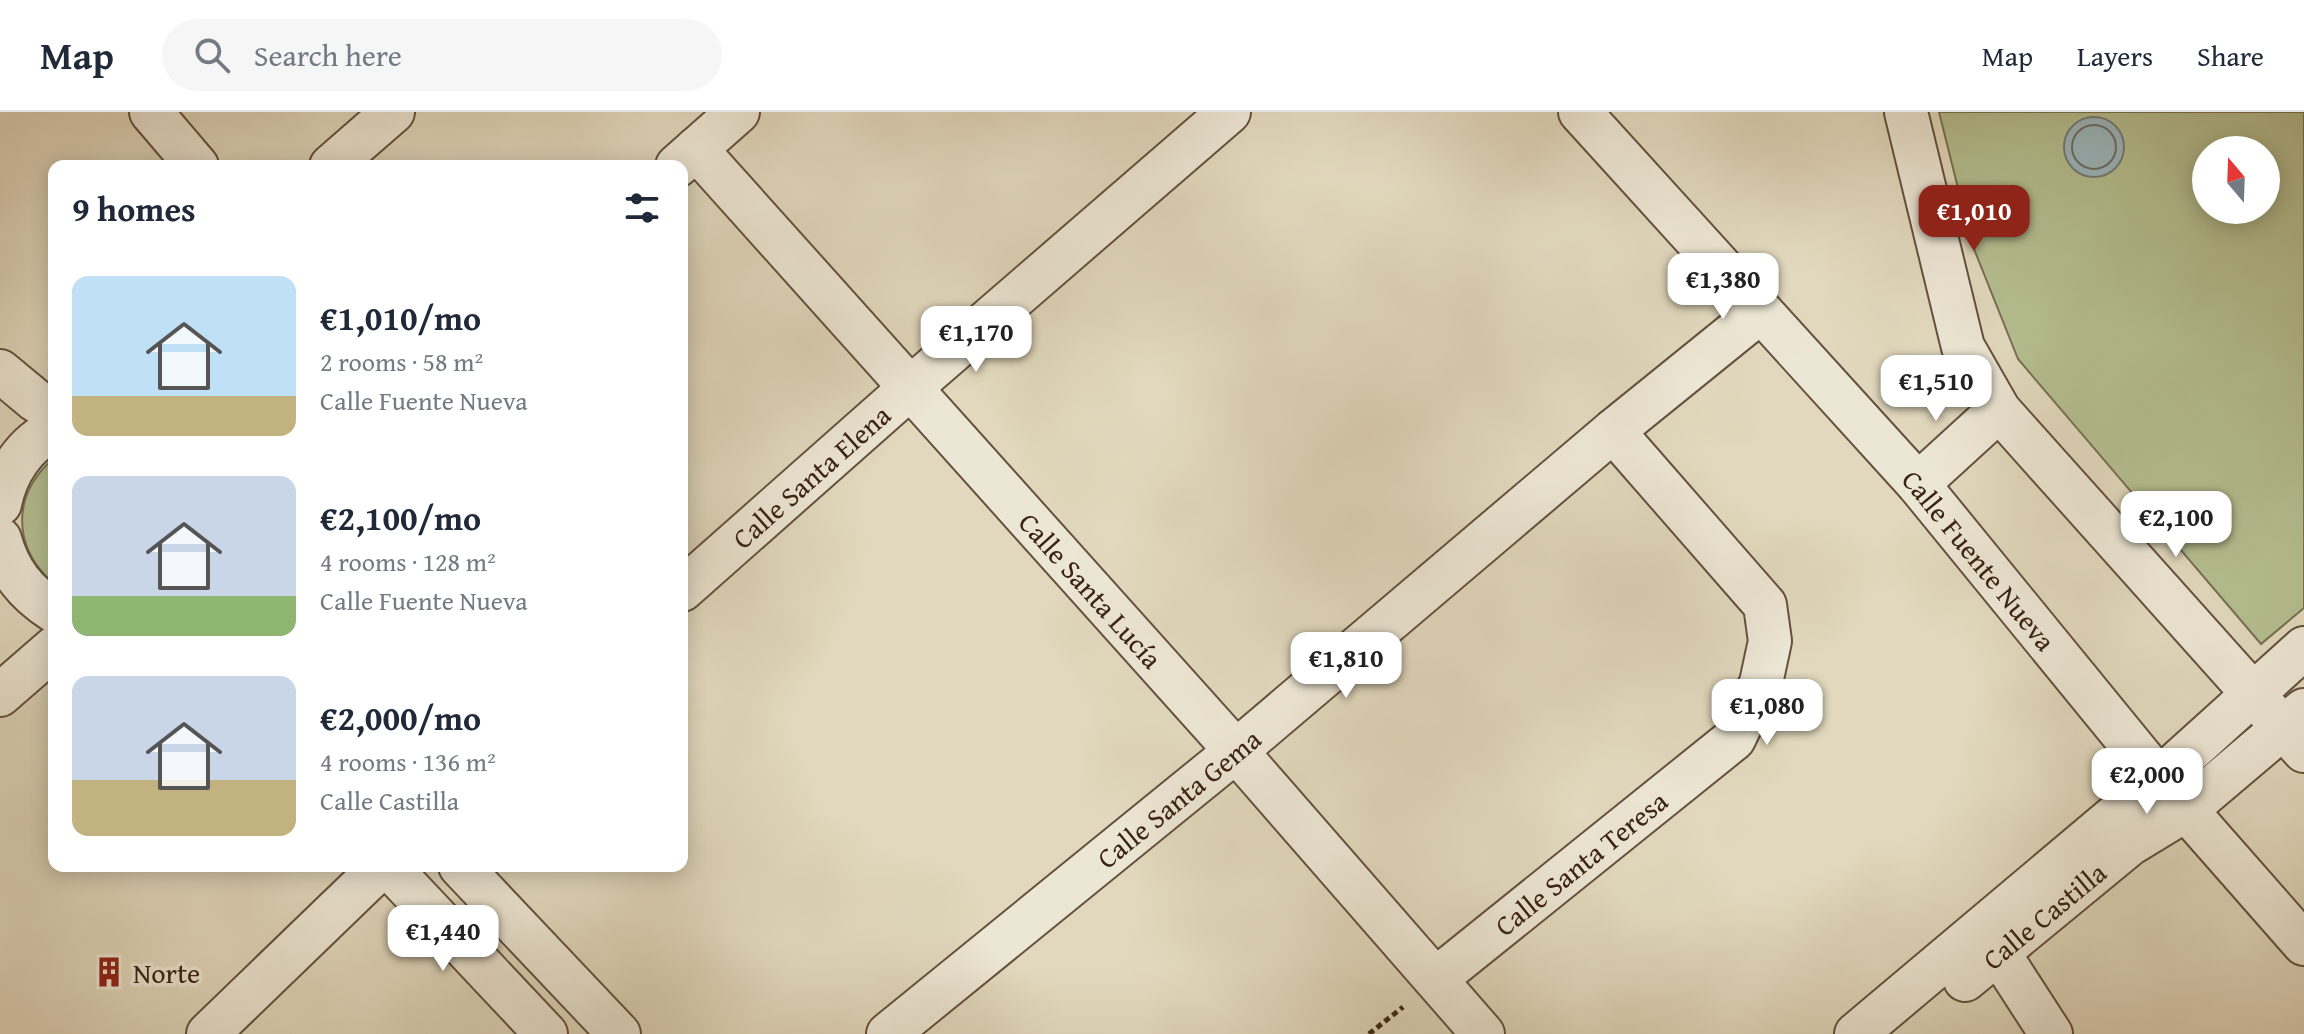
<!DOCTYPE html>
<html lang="en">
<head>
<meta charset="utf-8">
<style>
  body { margin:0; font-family:"Gentium Book Plus",serif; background:#f6f6f7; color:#1f2937; height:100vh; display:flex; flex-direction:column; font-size:30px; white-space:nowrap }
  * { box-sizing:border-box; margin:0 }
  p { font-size:26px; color:#747a83 }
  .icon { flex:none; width:44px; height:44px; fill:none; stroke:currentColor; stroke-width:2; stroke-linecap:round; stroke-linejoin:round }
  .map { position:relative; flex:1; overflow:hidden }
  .panel { position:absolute; left:48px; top:48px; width:640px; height:712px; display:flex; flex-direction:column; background:#fff; border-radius:16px; box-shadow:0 4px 20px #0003 }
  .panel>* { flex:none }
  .needle { width:52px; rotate:341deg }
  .controls { position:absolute; left:2192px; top:24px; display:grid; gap:16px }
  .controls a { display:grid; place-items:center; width:88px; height:88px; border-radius:50%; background:#fff; box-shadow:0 4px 20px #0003; font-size:40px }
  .price { position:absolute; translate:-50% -68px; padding:0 18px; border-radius:16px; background:#fff; color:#222; font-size:26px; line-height:52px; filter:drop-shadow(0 2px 4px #0008) }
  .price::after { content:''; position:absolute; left:50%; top:48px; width:24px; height:18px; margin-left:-12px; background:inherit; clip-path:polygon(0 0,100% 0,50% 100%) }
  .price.selected { background:#8f2418; color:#fff }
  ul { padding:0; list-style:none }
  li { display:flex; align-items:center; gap:24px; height:200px; padding:0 24px }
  li span { display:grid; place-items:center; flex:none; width:224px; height:160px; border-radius:16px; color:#555 }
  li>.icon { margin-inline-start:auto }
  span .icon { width:96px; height:96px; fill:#fffc; stroke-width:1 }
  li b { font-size:34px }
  h2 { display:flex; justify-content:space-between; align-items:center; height:96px; padding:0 24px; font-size:34px }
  header { display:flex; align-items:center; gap:48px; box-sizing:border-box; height:112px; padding:0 40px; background:#fff; border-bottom:2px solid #e0e1e3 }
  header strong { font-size:38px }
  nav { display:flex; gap:44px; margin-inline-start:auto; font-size:28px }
  .search { width:560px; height:72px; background:#f6f6f7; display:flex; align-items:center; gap:20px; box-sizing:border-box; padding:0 28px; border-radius:44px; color:#747a83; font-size:30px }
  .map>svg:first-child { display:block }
</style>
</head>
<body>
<header>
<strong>Map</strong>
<div class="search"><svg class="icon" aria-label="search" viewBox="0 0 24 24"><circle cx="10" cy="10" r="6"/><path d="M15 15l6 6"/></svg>Search here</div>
<nav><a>Map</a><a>Layers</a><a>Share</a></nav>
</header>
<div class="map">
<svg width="2304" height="922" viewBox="0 0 2304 922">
  <rect width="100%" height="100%" fill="#e1d8bd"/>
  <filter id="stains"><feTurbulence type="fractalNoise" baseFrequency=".0025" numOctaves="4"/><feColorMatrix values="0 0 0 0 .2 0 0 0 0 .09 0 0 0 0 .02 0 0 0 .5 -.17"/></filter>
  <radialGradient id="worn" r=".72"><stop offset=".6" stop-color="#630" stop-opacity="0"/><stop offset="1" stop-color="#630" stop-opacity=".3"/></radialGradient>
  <path fill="#b4be90" stroke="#787152" stroke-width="2" fill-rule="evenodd" d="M1939,0H2304V496L2261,532L2018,247L1972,132ZM2206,38H2266V98H2206Z
    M54,346L52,434L54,436V472C12,435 11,383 54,346Z"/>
  <path fill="#9bb6bd" stroke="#757c79" stroke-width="2" d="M2064 35a30 30 0 1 1 60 0a30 30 0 1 1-60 0Z"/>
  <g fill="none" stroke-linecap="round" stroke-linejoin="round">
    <path stroke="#6b6d68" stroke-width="2" d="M2072 35a22 22 0 1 1 44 0a22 22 0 1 1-44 0Z"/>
    <g stroke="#64513e" stroke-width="46">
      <g id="minor">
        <path d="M151,0L197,54"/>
        <path id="s1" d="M1580,0L1918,372L2159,667L2304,832"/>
        <path d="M1906,0L1963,235L1999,298L2304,639"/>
        <path id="s2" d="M696,37L1236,639L1483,922"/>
        <path d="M331,54L393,0"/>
        <path d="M677,54L738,0"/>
        <path d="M0,259L35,288L54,300"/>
        <path d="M1918,372L1999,298"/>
        <path d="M0,392C6,361 24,332 54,318"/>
        <path d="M0,427C9,460 25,480 54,499"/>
        <path id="s3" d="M682,478L909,277L1229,0"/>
        <path d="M0,583L54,536"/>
        <path d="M388,754L546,922"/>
        <path d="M460,754L619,922"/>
        <path d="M1998,840L2051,922"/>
        <path id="s4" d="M1437,866L1734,627L1761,571L1770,529L1765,493L1613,319"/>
        <path id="s5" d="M1965,868L2130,732L2186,698L2304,598"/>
        <path d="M208,922L382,754"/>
        <path id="s6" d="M888,922L1236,639L1613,319L1760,200"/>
        <path d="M1856,922L2159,667L2304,536"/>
      </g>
    </g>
    <path stroke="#3b2413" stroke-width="5" stroke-dasharray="6 4" stroke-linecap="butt" d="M1369,922L1403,895"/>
    <use href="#minor" stroke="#ece6d4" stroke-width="42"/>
  </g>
  <defs>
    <g id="building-bare" transform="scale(2.4)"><path d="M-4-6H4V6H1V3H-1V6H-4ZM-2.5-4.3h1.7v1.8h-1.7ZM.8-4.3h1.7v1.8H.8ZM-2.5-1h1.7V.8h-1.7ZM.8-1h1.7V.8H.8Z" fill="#8f2418" stroke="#ece6d4" stroke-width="2.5" paint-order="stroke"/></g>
  </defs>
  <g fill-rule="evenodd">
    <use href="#building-bare" x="109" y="860"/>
  </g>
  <g text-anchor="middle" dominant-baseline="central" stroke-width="7" stroke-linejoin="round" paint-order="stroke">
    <g font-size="28" fill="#3b2413" stroke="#ece6d4">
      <text stroke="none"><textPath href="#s3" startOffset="172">Calle Santa Elena</textPath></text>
      <text stroke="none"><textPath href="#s1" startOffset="600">Calle Fuente Nueva</textPath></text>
      <text stroke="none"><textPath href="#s2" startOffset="592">Calle Santa Lucía</textPath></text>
      <text stroke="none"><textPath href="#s6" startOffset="374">Calle Santa Gema</textPath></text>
      <text stroke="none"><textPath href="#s4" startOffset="184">Calle Santa Teresa</textPath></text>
      <text stroke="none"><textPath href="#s5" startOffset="102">Calle Castilla</textPath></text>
    </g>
    <g font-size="28" fill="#3b2413" stroke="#ece6d4" text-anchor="start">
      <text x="133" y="860">Norte</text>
    </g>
  </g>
  <rect width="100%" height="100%" filter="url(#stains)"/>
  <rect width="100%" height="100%" fill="url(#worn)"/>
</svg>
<div class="controls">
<a><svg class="needle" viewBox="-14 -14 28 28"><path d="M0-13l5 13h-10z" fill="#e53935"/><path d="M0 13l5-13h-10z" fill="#747a83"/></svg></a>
</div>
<b class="price selected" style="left:1974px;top:141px">€1,010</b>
<b class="price" style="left:1723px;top:209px">€1,380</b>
<b class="price" style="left:976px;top:262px">€1,170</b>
<b class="price" style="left:1936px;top:311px">€1,510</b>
<b class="price" style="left:2176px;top:447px">€2,100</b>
<b class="price" style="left:1346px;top:588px">€1,810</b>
<b class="price" style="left:1767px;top:635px">€1,080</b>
<b class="price" style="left:2147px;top:704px">€2,000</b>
<b class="price" style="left:443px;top:861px">€1,440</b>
<section class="panel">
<h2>9 homes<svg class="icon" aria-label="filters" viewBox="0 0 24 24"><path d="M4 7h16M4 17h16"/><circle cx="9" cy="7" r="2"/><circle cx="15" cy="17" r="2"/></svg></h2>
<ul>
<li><span style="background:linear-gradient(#bfe0f5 75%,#c2b280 0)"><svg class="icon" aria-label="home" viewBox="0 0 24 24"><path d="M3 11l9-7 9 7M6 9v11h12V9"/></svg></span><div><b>€1,010/mo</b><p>2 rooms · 58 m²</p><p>Calle Fuente Nueva</p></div></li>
<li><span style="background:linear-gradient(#c9d6e8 75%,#8fb573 0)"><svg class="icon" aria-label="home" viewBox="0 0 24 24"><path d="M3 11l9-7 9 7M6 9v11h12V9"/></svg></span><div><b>€2,100/mo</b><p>4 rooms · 128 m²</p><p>Calle Fuente Nueva</p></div></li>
<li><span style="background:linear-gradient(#c9d6e8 65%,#c2b280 0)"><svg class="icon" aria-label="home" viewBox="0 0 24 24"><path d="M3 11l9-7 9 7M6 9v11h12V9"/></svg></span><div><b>€2,000/mo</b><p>4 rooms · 136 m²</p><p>Calle Castilla</p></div></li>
</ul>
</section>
</div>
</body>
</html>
